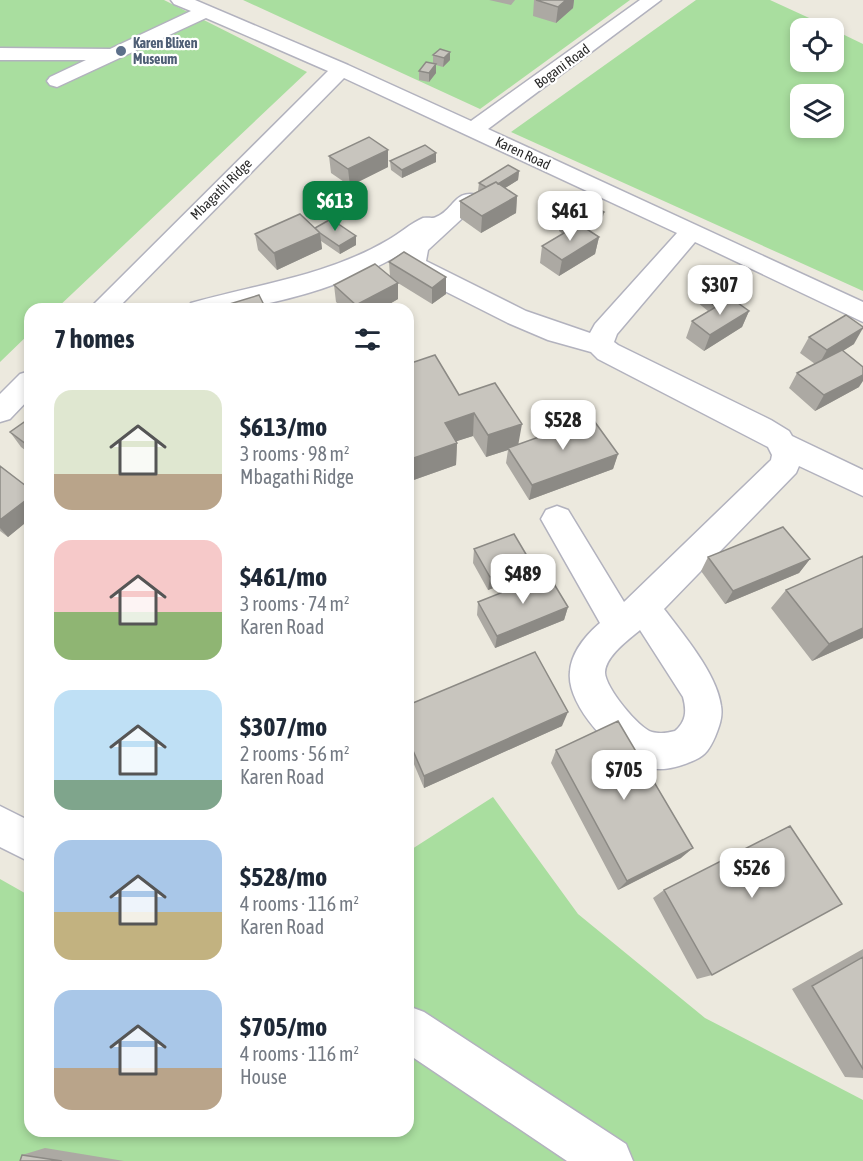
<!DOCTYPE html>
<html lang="en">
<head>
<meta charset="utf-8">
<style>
  body { margin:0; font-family:"Asap Condensed",sans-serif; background:#f2f2f3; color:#1f2937; height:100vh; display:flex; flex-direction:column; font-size:22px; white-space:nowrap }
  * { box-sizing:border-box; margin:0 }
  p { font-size:20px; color:#747a83 }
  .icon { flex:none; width:33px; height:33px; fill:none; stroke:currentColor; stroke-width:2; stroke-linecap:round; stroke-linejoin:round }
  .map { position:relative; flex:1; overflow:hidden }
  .side { position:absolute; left:24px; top:303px; width:390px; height:834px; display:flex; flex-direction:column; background:#fff; border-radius:18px; box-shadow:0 3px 9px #0003 }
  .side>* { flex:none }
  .buttons { position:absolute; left:790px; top:18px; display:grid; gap:12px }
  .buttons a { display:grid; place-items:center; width:54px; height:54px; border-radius:12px; background:#fff; box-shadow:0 3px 9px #0003; font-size:30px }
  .price { position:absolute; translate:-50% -51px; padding:0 14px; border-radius:12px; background:#fff; color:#222; font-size:20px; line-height:39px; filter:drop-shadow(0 2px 3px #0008) }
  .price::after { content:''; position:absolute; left:50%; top:36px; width:18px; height:14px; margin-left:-9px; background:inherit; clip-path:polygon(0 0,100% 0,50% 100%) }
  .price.active { background:#0b8043; color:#fff }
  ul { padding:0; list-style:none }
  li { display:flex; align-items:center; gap:18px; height:150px; padding:0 30px }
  li span { display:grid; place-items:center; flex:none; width:168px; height:120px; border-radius:18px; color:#555 }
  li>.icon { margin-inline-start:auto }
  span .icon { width:72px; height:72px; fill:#fffc; stroke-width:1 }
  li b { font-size:26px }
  h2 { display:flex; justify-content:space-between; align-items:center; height:72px; padding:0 30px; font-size:26px }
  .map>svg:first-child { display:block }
</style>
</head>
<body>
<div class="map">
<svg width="863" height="1161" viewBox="0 0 863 1161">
  <rect width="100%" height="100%" fill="#ece9de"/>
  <path fill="#a9de9f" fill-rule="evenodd" d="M0,0H164L307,72L56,309H30V333L0,362Z
    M243,0H630L480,109Z
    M696,0H770L831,28H801V62H834V30L863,44V291L511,132ZM801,94H834V128H801Z
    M493,797L578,914L705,1018L863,1100V1161H0V879L30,896V1131H408V865L412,849Z"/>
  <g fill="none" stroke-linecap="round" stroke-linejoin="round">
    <g stroke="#b2b2be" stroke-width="3">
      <path id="minor" d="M171,0H195L348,65L471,121L640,0H661L488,129L863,302V322L695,242L617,334L614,342L618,345L771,420L789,431L792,436L863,470V496L799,466L796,473L664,609C683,634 717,674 721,706C723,717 719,727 715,737C710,748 706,755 695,760C679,767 663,772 646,767C616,758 566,706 570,672C571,653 586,635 600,623L541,519L546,510L557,506L568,510L624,602L771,460L772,455L768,447L598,359L591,352L548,340L508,323L405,271L402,265V253C354,282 293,300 238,309C222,311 204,309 187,309L191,303C258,284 327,276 388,240C399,234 411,223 423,218C428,217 433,219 436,217C454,210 454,189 478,195L482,200L428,250L426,261L526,311L590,333L595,324L677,233L344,78L117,309H89L328,71L206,18L57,87L50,85L47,81L50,77L86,60H0V48L110,49L191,11L174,4ZM640,630L683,697C687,711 686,722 675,731C668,733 659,734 652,732C639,729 604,686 605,672C606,656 628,640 640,630Z
        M30,371V398L10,419L0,422V394L20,374Z
        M0,806L30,821V862L0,847Z
        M408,1006L424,1012L626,1144L633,1161H567L408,1054Z"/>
    </g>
    <use href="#minor" fill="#fff" fill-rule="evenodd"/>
  </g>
  <path fill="#aca9a3" d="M489,0H515L511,5Z
    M534,0H574L573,8L556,23L533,16Z
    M450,52V60L443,67L436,65V73L429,82L419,80V71L433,64V55Z
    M388,150V167L350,186L331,173L329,156Z
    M436,153V162L402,178L391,170L390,161Z
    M519,171L518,180L505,188L517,196L516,213L481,233L460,218V201L478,191L479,183Z
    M602,221L588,230L599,237L595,254L559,276L540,263L542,246L563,234L559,231L560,222Z
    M315,228L356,236V245L340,254L321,241L322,249L277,270L258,250L255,234Z
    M389,262L446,294L432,304L398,283V299L381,309H344L336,302L334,285L390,277Z
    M741,293L737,301L736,302L749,311L742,327L704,351L686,338L692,321L708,311L697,302L700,294Z
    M809,337L854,344L843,351L859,387L815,411L789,388L797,373L815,364L800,353Z
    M459,395L519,444L618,454L613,469L529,500L506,463L508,450L486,457L473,436L456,441L457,443L456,465L408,482Z
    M30,418V454L21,447L10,432Z
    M0,466L30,489V519L8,537L0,531Z
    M474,549L530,561L528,575L488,590L473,563Z
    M708,557L810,559L799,573L725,604L701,571Z
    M786,590L863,638L812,661L771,608Z
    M478,602L568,607L564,620L495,648L477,615Z
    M408,705L562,726L424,788L408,750Z
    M556,750L681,858L618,890L551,763Z
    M664,890L712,975L697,979L653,898Z
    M863,949V1078L845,1077L792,989Z
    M45,1148L124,1161H20L22,1155Z"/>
  <path fill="#8c8a85" d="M566,0H574L573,8L556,23L558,7Z
    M450,52V60L443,67L444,58Z
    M436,64V73L429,82V73Z
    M388,150V167L350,186L348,169Z
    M436,153V162L402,178V170Z
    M519,171L518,180L489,198L490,189Z
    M517,196L516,213L481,233L482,216Z
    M604,212L602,221L572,240L574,231Z
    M320,233L322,249L277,270L274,253Z
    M356,236V245L340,254L339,246Z
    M599,237L595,254L559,276L562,260Z
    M446,277V294L432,304V288Z
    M398,283V299L381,309H357L356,305Z
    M741,293L737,301L713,315L716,307Z
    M749,311L742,327L704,351L710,335Z
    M863,328L854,344L818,366L827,350Z
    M863,375V381L859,387L815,411L824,395Z
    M474,413L473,436L445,445V423Z
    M522,424L518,446L508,448V450L486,457L488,435Z
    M457,443L456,465L408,482V460Z
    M618,454L613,469L529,500L532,485Z
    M30,497V519L8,537L0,528V520Z
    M810,559L799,573L725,604L733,591Z
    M530,561L528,575L488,590L490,577Z
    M568,607L564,620L495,648L497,636Z
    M863,628V638L812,661L829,644Z
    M568,712L562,726L424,788V776Z
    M693,848L681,858L618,890L627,881Z"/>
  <path fill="#c8c5be" stroke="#8c8a85" stroke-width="1.5" d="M536,0H566L558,7Z
    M440,49L450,52L444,58L433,55Z
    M426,62L436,64L429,73L419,71Z
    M369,137L388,150L348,169L329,156Z
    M425,145L436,153L402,170L390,161Z
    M508,165L519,171L498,184L496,182L486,187L479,183Z
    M496,182L517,196L482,216L460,201Z
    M590,204L604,212L582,226L579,224L571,229L560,222Z
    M300,214L320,233L274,253L255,234Z
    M331,219L356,236L339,246L320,233L315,228Z
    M579,224L599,237L562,260L542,246Z
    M404,252L446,277L432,288L389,262Z
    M375,264L398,283L356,305L334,285Z
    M724,280L741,293L716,307L700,294Z
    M259,295L266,309H213Z
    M731,298L749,311L710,335L692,321Z
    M846,315L863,327V328L827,350L809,337Z
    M842,350L863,367V375L824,395L797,373Z
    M435,355L459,395L495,383L522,424L488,435L474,413L445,423L457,443L408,460V364Z
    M30,418V447L10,432Z
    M592,418L618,454L532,485L508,448Z
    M0,466L30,489V497L0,520Z
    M783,527L810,559L733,591L708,557Z
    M514,534L530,561L490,577L474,549Z
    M863,556V628L829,644L786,590Z
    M548,574L568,607L497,636L478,602Z
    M535,652L568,712L424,776L408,739V705Z
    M618,721L693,848L627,881L556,750Z
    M790,826L842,904L712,975L664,890Z
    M863,957V1069L812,986Z
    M22,1155L62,1161H20Z"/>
  <circle fill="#5c6f8a" stroke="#fff" stroke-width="2" cx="121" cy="51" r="6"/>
  <g text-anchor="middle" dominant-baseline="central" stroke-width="4.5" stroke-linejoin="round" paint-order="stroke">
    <g font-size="14" font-weight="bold" fill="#4e5e75" stroke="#fff" text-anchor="start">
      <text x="133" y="43">Karen Blixen<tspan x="133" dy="16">Museum</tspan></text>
    </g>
    <g font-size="14" fill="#2b2b2b" stroke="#fff">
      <text transform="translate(562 66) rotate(-36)">Bogani Road</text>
      <text transform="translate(523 153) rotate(25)">Karen Road</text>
      <text transform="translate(221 189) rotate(-45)">Mbagathi Ridge</text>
    </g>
  </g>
</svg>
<div class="buttons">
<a><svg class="icon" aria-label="locate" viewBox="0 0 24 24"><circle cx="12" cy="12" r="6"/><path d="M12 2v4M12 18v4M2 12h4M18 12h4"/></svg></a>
<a><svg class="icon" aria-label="layers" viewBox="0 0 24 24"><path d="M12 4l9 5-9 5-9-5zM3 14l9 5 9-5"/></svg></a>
</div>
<b class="price active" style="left:335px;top:232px">$613</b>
<b class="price" style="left:570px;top:242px">$461</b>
<b class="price" style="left:720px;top:316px">$307</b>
<b class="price" style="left:563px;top:451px">$528</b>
<b class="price" style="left:523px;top:605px">$489</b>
<b class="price" style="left:624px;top:801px">$705</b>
<b class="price" style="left:752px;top:899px">$526</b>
<section class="side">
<h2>7 homes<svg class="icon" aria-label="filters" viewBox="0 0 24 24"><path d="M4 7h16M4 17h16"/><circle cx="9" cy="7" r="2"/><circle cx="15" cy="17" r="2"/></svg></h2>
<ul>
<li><span style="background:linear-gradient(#dfe7d0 70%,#b9a48a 0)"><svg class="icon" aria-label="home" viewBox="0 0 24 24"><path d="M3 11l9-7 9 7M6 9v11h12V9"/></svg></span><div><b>$613/mo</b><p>3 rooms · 98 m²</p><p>Mbagathi Ridge</p></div></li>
<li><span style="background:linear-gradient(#f6c9c9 60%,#8fb573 0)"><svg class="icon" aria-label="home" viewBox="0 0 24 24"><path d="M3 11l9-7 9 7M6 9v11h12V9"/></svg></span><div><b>$461/mo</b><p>3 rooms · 74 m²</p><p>Karen Road</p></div></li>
<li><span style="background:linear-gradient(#bfe0f5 75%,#7fa58c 0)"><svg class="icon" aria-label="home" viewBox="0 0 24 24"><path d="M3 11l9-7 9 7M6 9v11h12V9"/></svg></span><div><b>$307/mo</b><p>2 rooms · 56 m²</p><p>Karen Road</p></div></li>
<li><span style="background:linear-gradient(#a9c7e8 60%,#c2b280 0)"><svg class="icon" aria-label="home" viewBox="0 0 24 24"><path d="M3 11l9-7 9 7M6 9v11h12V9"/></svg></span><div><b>$528/mo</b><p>4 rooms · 116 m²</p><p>Karen Road</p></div></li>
<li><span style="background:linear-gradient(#a9c7e8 65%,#b9a48a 0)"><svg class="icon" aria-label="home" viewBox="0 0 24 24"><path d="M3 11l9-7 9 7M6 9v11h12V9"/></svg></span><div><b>$705/mo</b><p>4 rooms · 116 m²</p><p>House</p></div></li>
</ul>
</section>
</div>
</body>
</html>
